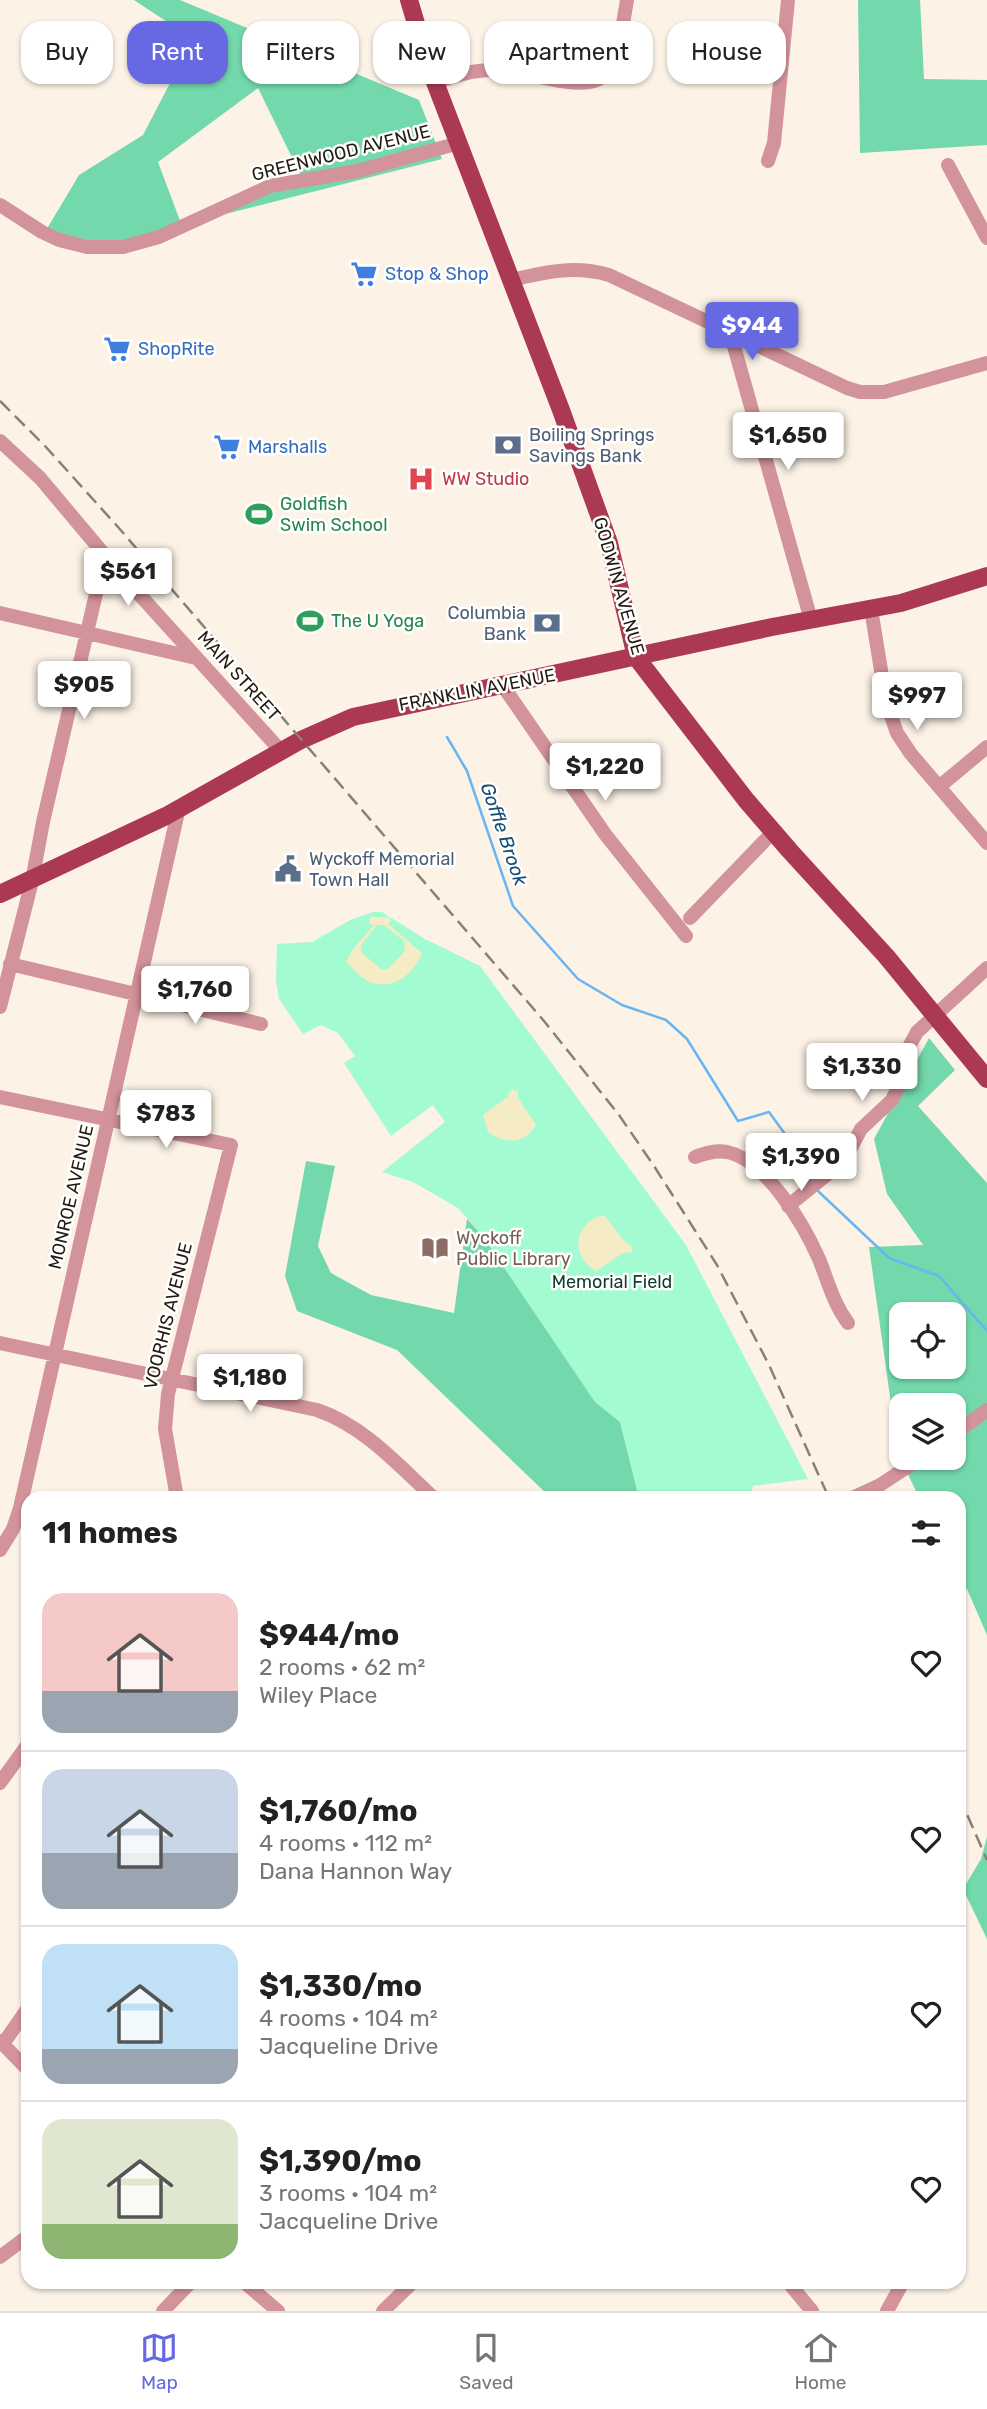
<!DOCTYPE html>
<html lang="en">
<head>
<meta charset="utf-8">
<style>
  body { margin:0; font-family:Rubik,sans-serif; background:#f2f2f2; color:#222; height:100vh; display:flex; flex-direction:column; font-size:26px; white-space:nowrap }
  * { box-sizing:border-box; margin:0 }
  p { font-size:23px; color:#767676 }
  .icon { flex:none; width:38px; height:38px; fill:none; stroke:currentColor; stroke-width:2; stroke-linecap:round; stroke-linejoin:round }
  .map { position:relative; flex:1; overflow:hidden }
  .sheet { position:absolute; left:21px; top:1491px; width:945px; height:798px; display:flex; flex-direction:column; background:#fff; border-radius:21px; box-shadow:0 2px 5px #0004 }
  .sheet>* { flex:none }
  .guide { position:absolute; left:21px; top:21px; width:945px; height:63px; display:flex; gap:14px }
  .tools { position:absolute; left:889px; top:1302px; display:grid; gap:14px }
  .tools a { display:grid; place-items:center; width:77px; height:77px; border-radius:14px; background:#fff; box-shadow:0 2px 5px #0004; font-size:35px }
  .price { position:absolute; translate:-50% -60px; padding:0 16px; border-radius:7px; background:#fff; color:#222; font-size:23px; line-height:46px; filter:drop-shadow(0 2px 4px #0008) }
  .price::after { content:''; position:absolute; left:50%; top:42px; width:21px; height:16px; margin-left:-10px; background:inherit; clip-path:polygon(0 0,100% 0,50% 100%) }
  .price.on { background:#6669e2; color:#fff }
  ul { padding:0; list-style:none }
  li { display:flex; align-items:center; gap:21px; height:175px; padding:0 21px }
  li+li { border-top:2px solid #e0e0e0 }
  li span { display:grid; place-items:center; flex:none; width:196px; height:140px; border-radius:21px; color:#555 }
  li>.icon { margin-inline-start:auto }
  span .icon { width:84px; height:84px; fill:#fffc; stroke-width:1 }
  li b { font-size:30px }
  h2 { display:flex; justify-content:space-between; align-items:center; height:84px; padding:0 21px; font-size:30px }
  .pill { padding:0 24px; border-radius:21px; background:#fff; box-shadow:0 2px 5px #0004; font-size:24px; line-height:63px }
  .pill.on { background:#6669e2; color:#fff }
  .tab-bar { display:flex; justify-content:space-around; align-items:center; height:98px; border-top:2px solid #e0e0e0; background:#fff; font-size:19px; color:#767676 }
  .tab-bar a { display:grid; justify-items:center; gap:4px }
  .tab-bar .on { color:#6669e2 }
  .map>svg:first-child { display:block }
</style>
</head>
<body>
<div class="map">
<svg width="987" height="2311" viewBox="0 0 987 2311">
  <rect width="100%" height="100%" fill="#fcf3e6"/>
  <path fill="#a3fbd1" d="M373,912H382L425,939L480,966L686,1245L808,1479L753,1486L750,1498H639L620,1422L595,1402L482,1235L458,1208L413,1182L382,1172L445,1122L433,1105L391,1136L344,1063L355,1056L338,1033L321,1025L303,1034L279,999L276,981L277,944L312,942L352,919Z"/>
  <path fill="#73d8ab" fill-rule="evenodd" d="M134,0H180L419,100L442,159L194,222L302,178L258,88L158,162L182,226L97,247L45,232L79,175L143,135L193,39Z
    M858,0H920L924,79L987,80V145L860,153Z
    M929,1038L955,1070L918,1106L987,1183V1635L967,1589L959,1583V1498H917L916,1491L898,1454L869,1247L923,1245L887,1194L874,1139ZM901,1314H954V1367H901ZM901,1405H954V1458H901Z
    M306,1161L335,1166L318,1246L331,1273L371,1295L454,1313L467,1219L482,1235L595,1402L620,1422L639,1498H551L397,1350L297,1311L285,1276Z
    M987,1837V1939L963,1889L981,1859Z"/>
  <path fill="#f5ebc5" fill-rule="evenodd" d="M370,917H390L391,922L387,923L422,953C413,975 392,992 368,981C360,978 353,968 346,962L353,949L374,925L369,924ZM377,925H384L405,942L404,952L388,969H381L362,953L361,945Z
    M512,1089L518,1091V1098L536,1125C525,1145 505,1144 488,1132L483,1115L509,1096L508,1094Z
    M604,1215L625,1242L633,1247L632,1252L623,1253L596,1271C569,1256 574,1222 604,1215Z"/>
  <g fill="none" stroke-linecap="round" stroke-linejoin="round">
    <path stroke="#69b5f1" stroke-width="2.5" d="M447,737L467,771L513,906L578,979L622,1005L666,1020L687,1039L738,1121L769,1112L790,1141L803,1172L811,1183
      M818,1191L889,1258L939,1276L987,1331"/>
    <path stroke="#d3939b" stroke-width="14" d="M435,83C454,76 472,70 493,70C522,70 563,86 589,82C603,80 611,71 617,59L627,0
      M768,161L774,143L788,0
      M948,165L987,238
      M0,205L42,232L59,240L87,247H123L159,237L270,186L358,171L459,143
      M511,280C546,272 574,265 609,275L847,388L860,392H884L987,363
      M730,332L811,620
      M0,441L40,478L119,572L281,751
      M871,609L886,701L897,733L911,754L987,843
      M0,613L196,658
      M503,686L605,834L686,936
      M940,786L987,747
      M690,918L773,832
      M10,964L261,1024
      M0,1007L32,881L43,822L105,555
      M0,1097L231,1145L168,1394L165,1429L177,1498
      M695,1157C706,1153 716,1150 727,1152C766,1160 804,1225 819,1259C828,1281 833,1303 848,1323
      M788,1206L835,1168L846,1157L861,1129L892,1100L901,1082L904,1056L917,1032L987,968
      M0,1343L317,1410C364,1426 398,1465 434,1498
      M954,1434L987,1410
      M852,1498L880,1485L921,1458
      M0,1550L13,1529L20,1508L179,808
      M0,1783L28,1744
      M0,2041L28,2070
      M3,2044L28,2008
      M0,2257L28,2236
      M244,2282L278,2311
      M788,2282L812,2311
      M163,2311L191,2282
      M383,2311L413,2282
      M887,2311L903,2282"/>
    <path stroke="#ab3953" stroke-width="18" d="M409,0L428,64L561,410L609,543L636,657L746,800L790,851L886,956L987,1079
      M0,894L166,816L301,740L353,717L772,627L901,603L987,576"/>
    <path stroke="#898174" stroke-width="2.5" stroke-dasharray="14 7" stroke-linecap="butt" d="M0,401L45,446L118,527L544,1021L619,1115L654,1166L717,1265L769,1365L829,1498
      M959,1796L987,1860"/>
  </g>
  <defs>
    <g id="supermarket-bare" transform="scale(2.1)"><path d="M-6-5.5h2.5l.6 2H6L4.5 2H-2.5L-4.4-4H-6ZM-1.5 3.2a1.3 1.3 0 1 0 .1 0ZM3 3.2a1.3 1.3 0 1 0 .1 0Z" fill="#3f7fe0" stroke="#fff" stroke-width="2.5" paint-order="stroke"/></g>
    <g id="bank-bare" transform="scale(2.1)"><path d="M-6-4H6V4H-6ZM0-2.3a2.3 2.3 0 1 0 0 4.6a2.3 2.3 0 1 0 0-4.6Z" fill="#5c6f8a" stroke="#fff" stroke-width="2.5" paint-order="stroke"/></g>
    <g id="hospital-bare" transform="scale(2.1)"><path d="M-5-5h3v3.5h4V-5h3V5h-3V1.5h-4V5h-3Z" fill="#e0444e" stroke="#fff" stroke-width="2.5" paint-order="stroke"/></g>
    <g id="stadium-bare" transform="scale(2.1)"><path d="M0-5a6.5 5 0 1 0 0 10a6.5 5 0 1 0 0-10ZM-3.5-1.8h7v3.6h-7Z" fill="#2e9e5b" stroke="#fff" stroke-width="2.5" paint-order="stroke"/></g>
    <g id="civic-bare" transform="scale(2.1)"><path d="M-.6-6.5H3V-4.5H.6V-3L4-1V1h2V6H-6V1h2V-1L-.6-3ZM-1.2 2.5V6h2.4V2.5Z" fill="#5c6f8a" stroke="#fff" stroke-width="2.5" paint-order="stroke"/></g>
    <g id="library-bare" transform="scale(2.1)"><path d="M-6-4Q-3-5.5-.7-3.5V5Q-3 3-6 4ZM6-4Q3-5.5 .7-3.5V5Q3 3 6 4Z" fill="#8d6e63" stroke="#fff" stroke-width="2.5" paint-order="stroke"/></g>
  </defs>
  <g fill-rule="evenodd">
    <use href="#supermarket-bare" x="364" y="274"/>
    <use href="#supermarket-bare" x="117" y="349"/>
    <use href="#bank-bare" x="508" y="445"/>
    <use href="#supermarket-bare" x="227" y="447"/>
    <use href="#hospital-bare" x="421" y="479"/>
    <use href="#stadium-bare" x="259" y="514"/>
    <use href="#stadium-bare" x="310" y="621"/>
    <use href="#bank-bare" x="547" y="623"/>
    <use href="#civic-bare" x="288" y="869"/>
    <use href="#library-bare" x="435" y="1248"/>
  </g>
  <g text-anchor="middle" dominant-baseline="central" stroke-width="5" stroke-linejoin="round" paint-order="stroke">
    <g font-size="18" fill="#231b0f" stroke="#fff">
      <text transform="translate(341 153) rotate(-14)">GREENWOOD AVENUE</text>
      <text transform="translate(619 586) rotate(74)">GODWIN AVENUE</text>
      <text transform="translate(239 676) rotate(48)">MAIN STREET</text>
      <text transform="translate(477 690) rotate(-11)">FRANKLIN AVENUE</text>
      <text transform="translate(71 1197) rotate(-77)">MONROE AVENUE</text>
      <text transform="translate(168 1316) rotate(-76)">VOORHIS AVENUE</text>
    </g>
    <g font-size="18" fill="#366cbe" stroke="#fff" text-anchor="start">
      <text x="385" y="274">Stop &amp; Shop</text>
      <text x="138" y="349">ShopRite</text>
      <text x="248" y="447">Marshalls</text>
    </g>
    <g font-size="18" fill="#4e5e75" stroke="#fff" text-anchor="start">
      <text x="529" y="435">Boiling Springs<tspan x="529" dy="21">Savings Bank</tspan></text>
      <text x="526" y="613" text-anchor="end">Columbia<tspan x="526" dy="21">Bank</tspan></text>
      <text x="309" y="859">Wyckoff Memorial<tspan x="309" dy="21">Town Hall</tspan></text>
    </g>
    <g font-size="18" fill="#be3a42" stroke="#fff" text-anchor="start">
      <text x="442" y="479">WW Studio</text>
    </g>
    <g font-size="18" fill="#27864d" stroke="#fff" text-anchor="start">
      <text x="280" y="504">Goldfish<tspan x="280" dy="21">Swim School</tspan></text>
      <text x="331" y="621">The U Yoga</text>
    </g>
    <g font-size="18" fill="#785e54" stroke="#fff" text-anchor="start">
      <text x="456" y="1238">Wyckoff<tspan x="456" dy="21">Public Library</tspan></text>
    </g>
    <g font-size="18" fill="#13402e" stroke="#fff">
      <text x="612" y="1282">Memorial Field</text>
    </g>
    <g font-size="19" font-style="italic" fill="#154d75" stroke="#fff">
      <text transform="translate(504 834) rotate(71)">Goffle Brook</text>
    </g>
  </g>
</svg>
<div class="tools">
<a><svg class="icon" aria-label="locate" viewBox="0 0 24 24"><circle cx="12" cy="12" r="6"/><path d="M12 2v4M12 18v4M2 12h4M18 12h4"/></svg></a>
<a><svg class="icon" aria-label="layers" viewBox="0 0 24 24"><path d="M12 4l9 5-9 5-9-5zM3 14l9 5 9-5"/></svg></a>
</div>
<b class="price on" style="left:752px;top:362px">$944</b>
<b class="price" style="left:788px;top:472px">$1,650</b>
<b class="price" style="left:128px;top:608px">$561</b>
<b class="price" style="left:84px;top:721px">$905</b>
<b class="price" style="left:917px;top:732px">$997</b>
<b class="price" style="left:605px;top:803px">$1,220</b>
<b class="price" style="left:195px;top:1026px">$1,760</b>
<b class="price" style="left:862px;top:1103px">$1,330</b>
<b class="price" style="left:166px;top:1150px">$783</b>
<b class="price" style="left:801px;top:1193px">$1,390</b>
<b class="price" style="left:250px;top:1414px">$1,180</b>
<div class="guide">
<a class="pill">Buy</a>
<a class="pill on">Rent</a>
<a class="pill">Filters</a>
<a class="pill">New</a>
<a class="pill">Apartment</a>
<a class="pill">House</a>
</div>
<section class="sheet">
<h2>11 homes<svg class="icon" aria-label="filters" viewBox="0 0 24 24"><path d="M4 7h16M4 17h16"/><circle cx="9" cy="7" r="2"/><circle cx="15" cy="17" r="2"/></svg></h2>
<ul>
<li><span style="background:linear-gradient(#f6c9c9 70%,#9aa5b1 0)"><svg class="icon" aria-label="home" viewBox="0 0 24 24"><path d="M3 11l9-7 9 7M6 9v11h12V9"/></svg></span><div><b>$944/mo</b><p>2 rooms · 62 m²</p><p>Wiley Place</p></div><svg class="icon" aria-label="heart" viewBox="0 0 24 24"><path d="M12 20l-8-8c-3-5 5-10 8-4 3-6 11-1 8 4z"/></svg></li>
<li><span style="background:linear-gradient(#c9d6e8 60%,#9aa5b1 0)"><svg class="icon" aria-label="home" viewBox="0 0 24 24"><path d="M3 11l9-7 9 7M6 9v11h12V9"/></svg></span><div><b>$1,760/mo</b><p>4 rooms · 112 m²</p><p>Dana Hannon Way</p></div><svg class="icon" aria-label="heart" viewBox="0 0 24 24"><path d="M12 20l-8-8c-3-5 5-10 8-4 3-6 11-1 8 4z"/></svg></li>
<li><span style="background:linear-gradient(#bfe0f5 75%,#9aa5b1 0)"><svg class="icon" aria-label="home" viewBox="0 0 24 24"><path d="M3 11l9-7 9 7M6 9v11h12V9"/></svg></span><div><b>$1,330/mo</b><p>4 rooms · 104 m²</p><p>Jacqueline Drive</p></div><svg class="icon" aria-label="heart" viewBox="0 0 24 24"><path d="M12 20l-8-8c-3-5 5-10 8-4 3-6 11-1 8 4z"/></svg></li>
<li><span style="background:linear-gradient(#dfe7d0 75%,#8fb573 0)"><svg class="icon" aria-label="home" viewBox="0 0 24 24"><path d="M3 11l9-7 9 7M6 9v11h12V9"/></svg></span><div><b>$1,390/mo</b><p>3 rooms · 104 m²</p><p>Jacqueline Drive</p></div><svg class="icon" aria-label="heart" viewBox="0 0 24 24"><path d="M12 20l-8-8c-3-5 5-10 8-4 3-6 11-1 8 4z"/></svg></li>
</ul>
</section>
</div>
<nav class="tab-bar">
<a class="on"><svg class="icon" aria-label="map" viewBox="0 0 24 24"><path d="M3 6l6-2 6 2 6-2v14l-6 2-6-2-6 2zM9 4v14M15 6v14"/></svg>Map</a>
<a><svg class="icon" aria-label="saved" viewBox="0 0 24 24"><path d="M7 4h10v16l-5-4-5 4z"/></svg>Saved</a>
<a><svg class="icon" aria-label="home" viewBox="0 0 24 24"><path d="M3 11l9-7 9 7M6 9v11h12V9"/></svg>Home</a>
</nav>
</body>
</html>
